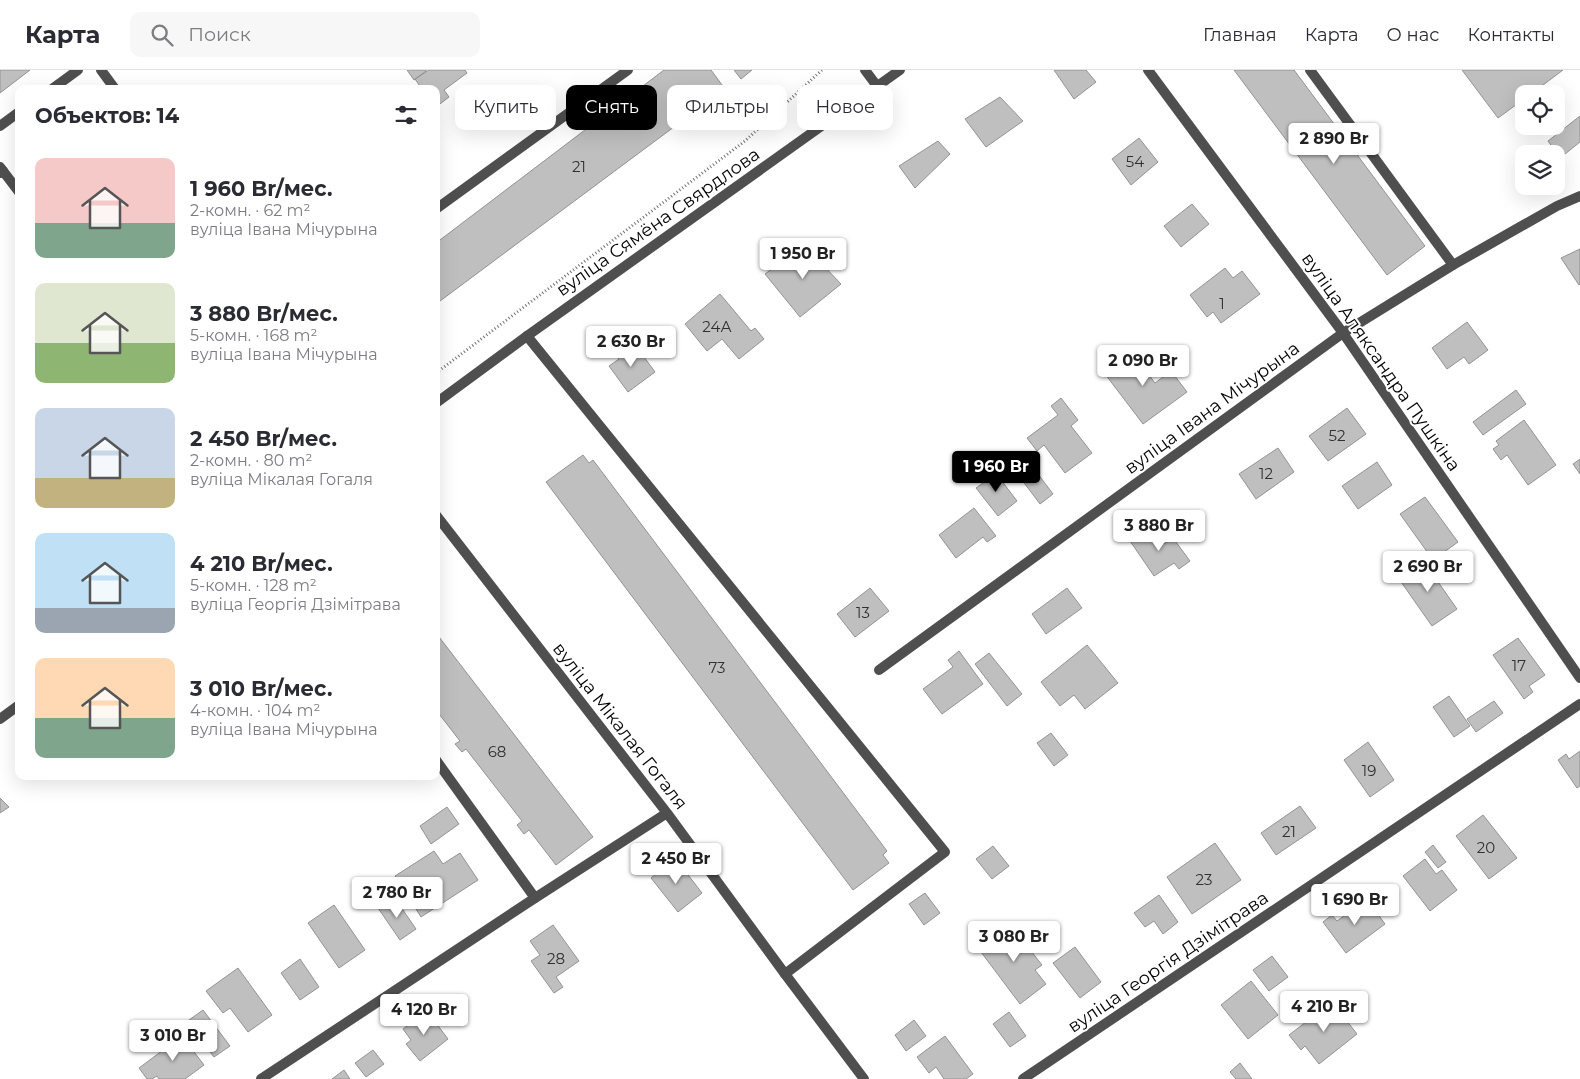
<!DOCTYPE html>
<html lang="ru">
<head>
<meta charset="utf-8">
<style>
  body { margin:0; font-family:Montserrat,sans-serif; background:#f7f7f7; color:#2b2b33; height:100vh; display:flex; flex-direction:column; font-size:19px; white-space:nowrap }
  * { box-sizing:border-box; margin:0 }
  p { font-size:16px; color:#7c7c81 }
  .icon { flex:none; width:28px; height:28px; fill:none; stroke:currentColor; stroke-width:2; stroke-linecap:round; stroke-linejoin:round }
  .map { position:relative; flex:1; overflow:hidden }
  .details { position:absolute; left:15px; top:15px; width:425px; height:695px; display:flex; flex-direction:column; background:#fff; border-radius:10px; box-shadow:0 5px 20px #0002 }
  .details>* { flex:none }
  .banner { position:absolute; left:455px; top:15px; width:475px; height:45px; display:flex; gap:10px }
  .buttons { position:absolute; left:1515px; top:15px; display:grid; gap:10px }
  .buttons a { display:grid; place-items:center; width:50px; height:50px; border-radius:10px; background:#fff; box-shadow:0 5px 20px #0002; font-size:25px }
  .price { position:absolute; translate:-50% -42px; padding:0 11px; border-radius:5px; background:#fff; color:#222; font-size:16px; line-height:32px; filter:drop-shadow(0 1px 2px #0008) }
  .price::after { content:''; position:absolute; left:50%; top:30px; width:15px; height:11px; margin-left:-8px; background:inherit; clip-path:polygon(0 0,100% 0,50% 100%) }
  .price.selected { background:#000; color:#fff }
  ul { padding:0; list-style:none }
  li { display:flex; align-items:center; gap:15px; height:125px; padding:0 20px }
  li span { display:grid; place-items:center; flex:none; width:140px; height:100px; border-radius:10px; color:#555 }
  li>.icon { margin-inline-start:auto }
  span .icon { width:60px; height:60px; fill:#fffc; stroke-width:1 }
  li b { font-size:21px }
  h2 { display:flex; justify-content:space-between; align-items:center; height:60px; padding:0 20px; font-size:21px }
  .tag { padding:0 18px; border-radius:10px; background:#fff; box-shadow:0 5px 20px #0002; font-size:18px; line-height:45px }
  .tag.selected { background:#000; color:#fff }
  header { display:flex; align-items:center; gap:30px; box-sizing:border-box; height:70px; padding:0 25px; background:#fff; border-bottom:1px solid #e1e1e2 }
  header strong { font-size:24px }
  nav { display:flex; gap:28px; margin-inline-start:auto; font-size:18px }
  .search { width:350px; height:45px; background:#f7f7f7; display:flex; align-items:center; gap:12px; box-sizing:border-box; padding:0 18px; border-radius:10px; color:#7c7c81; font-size:19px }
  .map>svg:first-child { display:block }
</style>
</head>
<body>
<header>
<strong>Карта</strong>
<div class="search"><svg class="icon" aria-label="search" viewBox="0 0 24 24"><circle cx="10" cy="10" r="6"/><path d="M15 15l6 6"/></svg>Поиск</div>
<nav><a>Главная</a><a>Карта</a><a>О нас</a><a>Контакты</a></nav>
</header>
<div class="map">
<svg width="1580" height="1009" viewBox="0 0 1580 1009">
  <rect width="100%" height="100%" fill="#fff"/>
  <path fill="#bfbfbf" stroke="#939393" d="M0,0H30L0,23Z
    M407,0H426V1L414,10Z
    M429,0H465L467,3L444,20L449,27L436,37V19H422L415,9Z
    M664,0H711L725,19L436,234V173Z
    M734,0H752L741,9Z
    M1054,0H1086L1096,12L1074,29Z
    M1234,0H1294L1425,176L1387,205Z
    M1462,0H1563L1531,24H1524V29L1498,48Z
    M1000,27L1023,51L986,77L965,49Z
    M1580,46V72L1560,88L1548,71Z
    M1139,68L1158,92L1131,115L1112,89Z
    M938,71L950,84L915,118L899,96Z
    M1192,134L1209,154L1181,177L1164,156Z
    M804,175L841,214L800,247L765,204Z
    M1580,179V214L1579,215L1561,188Z
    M1225,198L1233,208L1242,201L1260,224L1221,253L1213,242L1207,247L1190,225Z
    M720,224L751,261L755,258L764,269L739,289L722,269L707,281L685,254Z
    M1467,252L1488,280L1469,294L1464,287L1447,299L1432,278Z
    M636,276L655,302L628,322L609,296L619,289L614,283L622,277L626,283Z
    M1130,280L1155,313L1171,301L1187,322L1143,354L1102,300Z
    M1516,320L1526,334L1483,365L1473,352Z
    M1061,328L1078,350L1071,356L1092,383L1065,403L1044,375L1037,381L1027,368L1058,345L1051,336Z
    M1347,338L1366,364L1328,391L1309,366Z
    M1524,350L1556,395L1528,415L1507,385L1501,390L1493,379L1499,375L1496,371Z
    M1278,378L1294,402L1256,429L1239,404Z
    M583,385L589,393L593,390L887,781L883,785L889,793L853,820L546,412Z
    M1580,389V404L1573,394Z
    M1029,392L1053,424L1040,434L1016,402Z
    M1377,392L1392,415L1358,439L1342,416Z
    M992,398L1017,431L998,446L976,418L989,409L985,404Z
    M1425,427L1458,472L1433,490L1400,444Z
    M974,438L996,466L987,472L983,467L956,488L939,465Z
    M1152,456L1164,474L1173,468L1190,491L1179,499L1174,493L1154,506L1130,471Z
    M1427,489L1439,506L1436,509L1457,539L1432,556L1399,509Z
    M870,518L889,541L855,567L837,544Z
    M1067,518L1082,538L1046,564L1032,544Z
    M436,563L593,767L556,795L529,760L524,764L517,755L522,751L466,679L462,682L455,674L460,671L436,640Z
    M1518,568L1545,605L1529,616L1533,622L1524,629L1493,585Z
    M1087,575L1118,613L1085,639L1074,625L1060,636L1041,612Z
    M959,581L983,614L942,644L923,619L953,597L948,590Z
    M989,583L1022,624L1007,636L975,594Z
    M1449,626L1470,656L1454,667L1433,637Z
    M1494,631L1503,643L1476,662L1467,649Z
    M1051,663L1068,685L1054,696L1037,673Z
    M1368,672L1394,710L1370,727L1344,690Z
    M1580,681V716L1577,718L1558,690L1566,684L1569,689Z
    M0,728L9,737L0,743Z
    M1300,736L1316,758L1276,785L1261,763Z
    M447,737L459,754L431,774L420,756Z
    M1483,745L1517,788L1489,809L1456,766Z
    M1215,773L1241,810L1192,844L1167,807Z
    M1433,775L1446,792L1438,798L1425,782Z
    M993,776L1009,796L992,809L976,789Z
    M434,781L443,794L460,783L478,810L421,847L395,806Z
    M675,788L702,823L678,842L651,808Z
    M1425,789L1436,804L1442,800L1457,820L1430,841L1403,806Z
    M925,823L940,843L924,855L909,834Z
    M1159,825L1178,852L1163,864L1154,851L1145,857L1134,843Z
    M394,827L416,859L400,870L378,838Z
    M1367,829L1385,854L1346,883L1323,852L1332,845L1337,851Z
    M334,835L365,880L339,898L308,853Z
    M1010,854L1042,895L1035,900L1046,914L1020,934L978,878Z
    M553,855L579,891L556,907L563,917L554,923L531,891L540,885L530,871Z
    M1075,877L1101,912L1080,928L1053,893Z
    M1272,886L1288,907L1269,921L1253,900Z
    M300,889L319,917L300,930L281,903Z
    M238,898L272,945L248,962L230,938L223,943L206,921Z
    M1251,911L1278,945L1248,969L1221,935Z
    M1332,932L1357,964L1319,994L1305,976L1301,980L1289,965Z
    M203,940L230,976L214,987L202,971L196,974L182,955Z
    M427,941L448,969L420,991L406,974L411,970L403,959Z
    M1009,942L1026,966L1010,977L993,954Z
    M914,950L926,966L906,981L895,965Z
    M182,966L204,995L185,1009H159L157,1006L152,1009H147L139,998Z
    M945,966L973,1004L966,1009H944L936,997L929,1003L917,987Z
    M373,980L384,994L366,1007L355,993Z
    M1240,993L1252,1009H1236L1230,1002Z
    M344,1000L350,1009H332Z"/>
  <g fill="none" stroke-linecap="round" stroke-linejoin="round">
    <path stroke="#717171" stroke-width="3" stroke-dasharray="1 2.5" stroke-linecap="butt" d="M436,303L745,71L822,0"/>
    <path stroke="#4f4f4f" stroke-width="10" d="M865,0L877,16
      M1310,0L1453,195
      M52,19L78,0
      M0,56L19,42
      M0,97L19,122
      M436,139L628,0
      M527,266L945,782L785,904
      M436,690L535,828"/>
    <path stroke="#4f4f4f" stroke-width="10" d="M101,0L115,19
      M1148,0L1343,263L1580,608
      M0,103L3,101
      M436,333L527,266L900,0
      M436,445L667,743L785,904L864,1009
      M879,600L1343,263L1453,195L1557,136L1580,126
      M0,649L19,635
      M261,1009L535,828L667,743
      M1023,1009L1580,634"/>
  </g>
  <g text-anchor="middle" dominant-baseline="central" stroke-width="4" stroke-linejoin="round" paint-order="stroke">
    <g font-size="15" fill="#303030">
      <text x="1135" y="91">54</text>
      <text x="579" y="96">21</text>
      <text x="1222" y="233">1</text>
      <text x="717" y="256">24А</text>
      <text x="1337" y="365">52</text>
      <text x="1266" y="403">12</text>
      <text x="863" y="542">13</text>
      <text x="1519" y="595">17</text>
      <text x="717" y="597">73</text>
      <text x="497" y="681">68</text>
      <text x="1369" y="700">19</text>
      <text x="1289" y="761">21</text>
      <text x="1486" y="777">20</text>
      <text x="1204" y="809">23</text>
      <text x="556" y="888">28</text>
    </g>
    <g font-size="18" fill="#000" stroke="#fff">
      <text transform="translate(658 152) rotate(-35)">вуліца Сямёна Свярдлова</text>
      <text transform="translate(1381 292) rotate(55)">вуліца Аляксандра Пушкіна</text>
      <text transform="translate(1212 338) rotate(-36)">вуліца Івана Мічурына</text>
      <text transform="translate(620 656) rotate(52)">вуліца Мікалая Гогаля</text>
      <text transform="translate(1168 892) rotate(-34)">вуліца Георгія Дзімітрава</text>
    </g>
  </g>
</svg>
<div class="buttons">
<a><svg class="icon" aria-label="locate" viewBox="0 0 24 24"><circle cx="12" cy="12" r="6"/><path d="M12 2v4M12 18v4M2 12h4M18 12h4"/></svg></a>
<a><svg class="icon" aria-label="layers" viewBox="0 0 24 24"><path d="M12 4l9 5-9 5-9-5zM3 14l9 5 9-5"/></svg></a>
</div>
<b class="price" style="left:1334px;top:95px">2 890 Br</b>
<b class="price" style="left:803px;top:210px">1 950 Br</b>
<b class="price" style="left:631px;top:298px">2 630 Br</b>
<b class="price" style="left:1143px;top:317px">2 090 Br</b>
<b class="price selected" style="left:996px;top:423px">1 960 Br</b>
<b class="price" style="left:1159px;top:482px">3 880 Br</b>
<b class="price" style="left:1428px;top:523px">2 690 Br</b>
<b class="price" style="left:676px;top:815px">2 450 Br</b>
<b class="price" style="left:397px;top:849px">2 780 Br</b>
<b class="price" style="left:1355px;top:856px">1 690 Br</b>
<b class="price" style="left:1014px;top:893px">3 080 Br</b>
<b class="price" style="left:1324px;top:963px">4 210 Br</b>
<b class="price" style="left:424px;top:966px">4 120 Br</b>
<b class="price" style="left:173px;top:992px">3 010 Br</b>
<div class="banner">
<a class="tag">Купить</a>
<a class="tag selected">Снять</a>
<a class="tag">Фильтры</a>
<a class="tag">Новое</a>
</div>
<section class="details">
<h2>Объектов: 14<svg class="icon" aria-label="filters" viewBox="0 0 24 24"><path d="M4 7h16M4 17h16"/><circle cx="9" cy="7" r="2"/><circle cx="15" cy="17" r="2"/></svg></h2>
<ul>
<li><span style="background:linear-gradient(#f6c9c9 65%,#7fa58c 0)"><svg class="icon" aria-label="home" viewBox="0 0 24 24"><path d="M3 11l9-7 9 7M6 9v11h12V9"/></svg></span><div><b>1 960 Br/мес.</b><p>2-комн. · 62 m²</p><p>вуліца Івана Мічурына</p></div></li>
<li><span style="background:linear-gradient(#dfe7d0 60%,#8fb573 0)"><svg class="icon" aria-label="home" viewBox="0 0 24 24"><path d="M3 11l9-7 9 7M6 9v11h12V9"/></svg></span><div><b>3 880 Br/мес.</b><p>5-комн. · 168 m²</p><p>вуліца Івана Мічурына</p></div></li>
<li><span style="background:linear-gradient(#c9d6e8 70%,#c2b280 0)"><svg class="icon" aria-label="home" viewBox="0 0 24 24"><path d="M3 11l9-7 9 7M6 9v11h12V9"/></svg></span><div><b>2 450 Br/мес.</b><p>2-комн. · 80 m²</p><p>вуліца Мікалая Гогаля</p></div></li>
<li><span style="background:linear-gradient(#bfe0f5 75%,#9aa5b1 0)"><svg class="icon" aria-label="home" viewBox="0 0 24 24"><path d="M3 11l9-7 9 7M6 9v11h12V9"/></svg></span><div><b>4 210 Br/мес.</b><p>5-комн. · 128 m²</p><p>вуліца Георгія Дзімітрава</p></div></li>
<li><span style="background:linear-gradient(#ffd9b3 60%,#7fa58c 0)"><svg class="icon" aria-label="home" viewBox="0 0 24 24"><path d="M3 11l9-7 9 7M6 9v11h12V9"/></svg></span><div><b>3 010 Br/мес.</b><p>4-комн. · 104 m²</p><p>вуліца Івана Мічурына</p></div></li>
</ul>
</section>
</div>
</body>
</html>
